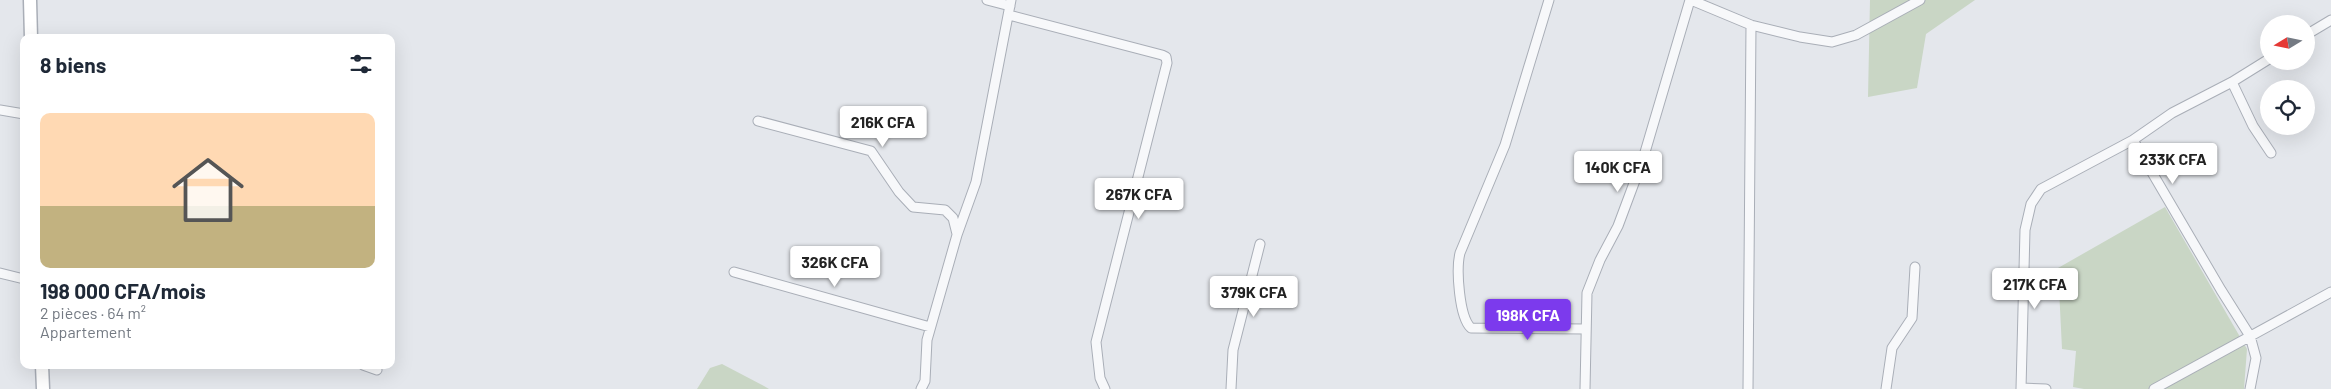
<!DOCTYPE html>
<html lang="fr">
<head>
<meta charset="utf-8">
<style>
  body { margin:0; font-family:Barlow,sans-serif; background:#f6f6f7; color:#1f2937; height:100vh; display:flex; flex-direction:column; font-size:19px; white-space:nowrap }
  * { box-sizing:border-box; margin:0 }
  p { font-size:16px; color:#747a83 }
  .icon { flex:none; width:28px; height:28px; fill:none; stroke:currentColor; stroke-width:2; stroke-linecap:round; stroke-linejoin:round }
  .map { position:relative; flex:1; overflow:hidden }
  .panel { position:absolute; left:20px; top:34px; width:375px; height:335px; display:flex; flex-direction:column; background:#fff; border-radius:10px; box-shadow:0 5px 20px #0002 }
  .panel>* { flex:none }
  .needle { width:32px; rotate:260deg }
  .tools { position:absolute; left:2260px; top:15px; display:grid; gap:10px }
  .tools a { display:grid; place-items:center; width:55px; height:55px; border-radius:50%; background:#fff; box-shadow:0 5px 20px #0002; font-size:25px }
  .price { position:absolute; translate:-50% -42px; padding:0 11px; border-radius:5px; background:#fff; color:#222; font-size:16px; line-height:32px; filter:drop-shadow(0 1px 2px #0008) }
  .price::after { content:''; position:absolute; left:50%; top:30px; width:15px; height:11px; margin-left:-8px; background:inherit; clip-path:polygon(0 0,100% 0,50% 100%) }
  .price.selected { background:#7c3aed; color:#fff }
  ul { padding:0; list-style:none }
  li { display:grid; align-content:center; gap:10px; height:265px; padding:0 20px }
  li span { display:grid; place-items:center; height:155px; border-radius:10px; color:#555 }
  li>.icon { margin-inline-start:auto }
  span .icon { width:90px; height:90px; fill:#fffc; stroke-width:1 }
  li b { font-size:21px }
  h2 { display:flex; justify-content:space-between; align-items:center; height:60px; padding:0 20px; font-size:21px }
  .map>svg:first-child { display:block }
</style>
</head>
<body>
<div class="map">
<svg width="2331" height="389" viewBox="0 0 2331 389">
  <rect width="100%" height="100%" fill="#e4e7ec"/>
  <path fill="#c9d6c5" d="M1870,0H1975L1926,34L1917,88L1868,97Z
    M2165,207L2247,349L2244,389H2084L2073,387L2076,351L2062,349L2058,268Z
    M722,364L764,386L769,389H697L710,368Z"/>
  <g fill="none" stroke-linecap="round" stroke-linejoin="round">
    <g stroke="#a9aeb7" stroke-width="11">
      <path id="street" d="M987,0L1010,6
        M1549,0L1505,145L1460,253C1456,269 1459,317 1471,328L1586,329
        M1691,0L1751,25L1800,37L1832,42L1856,35L1920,0
        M1009,15L1162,55L1166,57L1167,63L1096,342L1100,378L1105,389
        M2306,35L2331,20
        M2232,82L2253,126L2271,153
        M0,110L24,114
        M758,121L871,151L899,192L913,207L945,210L953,218L957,234
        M734,272L930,327
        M0,273L24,279
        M363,365L377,370
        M2021,388L2046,389
        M921,389L925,381L927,340L957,235L976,182L1011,0
        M1231,389L1233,350L1260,244
        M1585,389L1587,293L1600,260L1618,226L1643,159L1690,0
        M1748,389L1751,25
        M1886,389L1892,348L1912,318L1915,267
        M2021,389L2025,230L2031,204L2041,189L2133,140
        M2154,389L2331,292
        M2250,389L2256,358L2250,336L2221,290L2133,140L2172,113L2232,82L2269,59"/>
    </g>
    <g stroke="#a9aeb7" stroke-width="15">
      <path id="secondary" d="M30,0L31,38
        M42,365L43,389"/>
    </g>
    <use href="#street" stroke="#f7f8fa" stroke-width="9"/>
    <use href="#secondary" stroke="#fff" stroke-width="12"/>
  </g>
</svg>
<div class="tools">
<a><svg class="needle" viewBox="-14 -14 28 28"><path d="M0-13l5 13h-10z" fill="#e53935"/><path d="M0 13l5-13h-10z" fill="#747a83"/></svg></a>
<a><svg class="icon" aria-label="locate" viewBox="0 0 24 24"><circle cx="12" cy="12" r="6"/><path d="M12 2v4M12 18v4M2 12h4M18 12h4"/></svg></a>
</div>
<b class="price" style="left:883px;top:148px">216K CFA</b>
<b class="price" style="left:2173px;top:185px">233K CFA</b>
<b class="price" style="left:1618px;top:193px">140K CFA</b>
<b class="price" style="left:1139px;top:220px">267K CFA</b>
<b class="price" style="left:835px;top:288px">326K CFA</b>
<b class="price" style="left:2035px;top:310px">217K CFA</b>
<b class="price" style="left:1254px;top:318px">379K CFA</b>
<b class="price selected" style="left:1528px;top:341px">198K CFA</b>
<section class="panel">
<h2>8 biens<svg class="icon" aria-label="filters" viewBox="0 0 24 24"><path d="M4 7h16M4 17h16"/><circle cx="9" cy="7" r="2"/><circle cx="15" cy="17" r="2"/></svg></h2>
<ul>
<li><span style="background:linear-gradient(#ffd9b3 60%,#c2b280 0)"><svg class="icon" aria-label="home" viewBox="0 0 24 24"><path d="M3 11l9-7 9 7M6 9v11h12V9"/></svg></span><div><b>198 000 CFA/mois</b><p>2 pièces · 64 m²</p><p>Appartement</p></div></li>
</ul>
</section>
</div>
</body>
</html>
